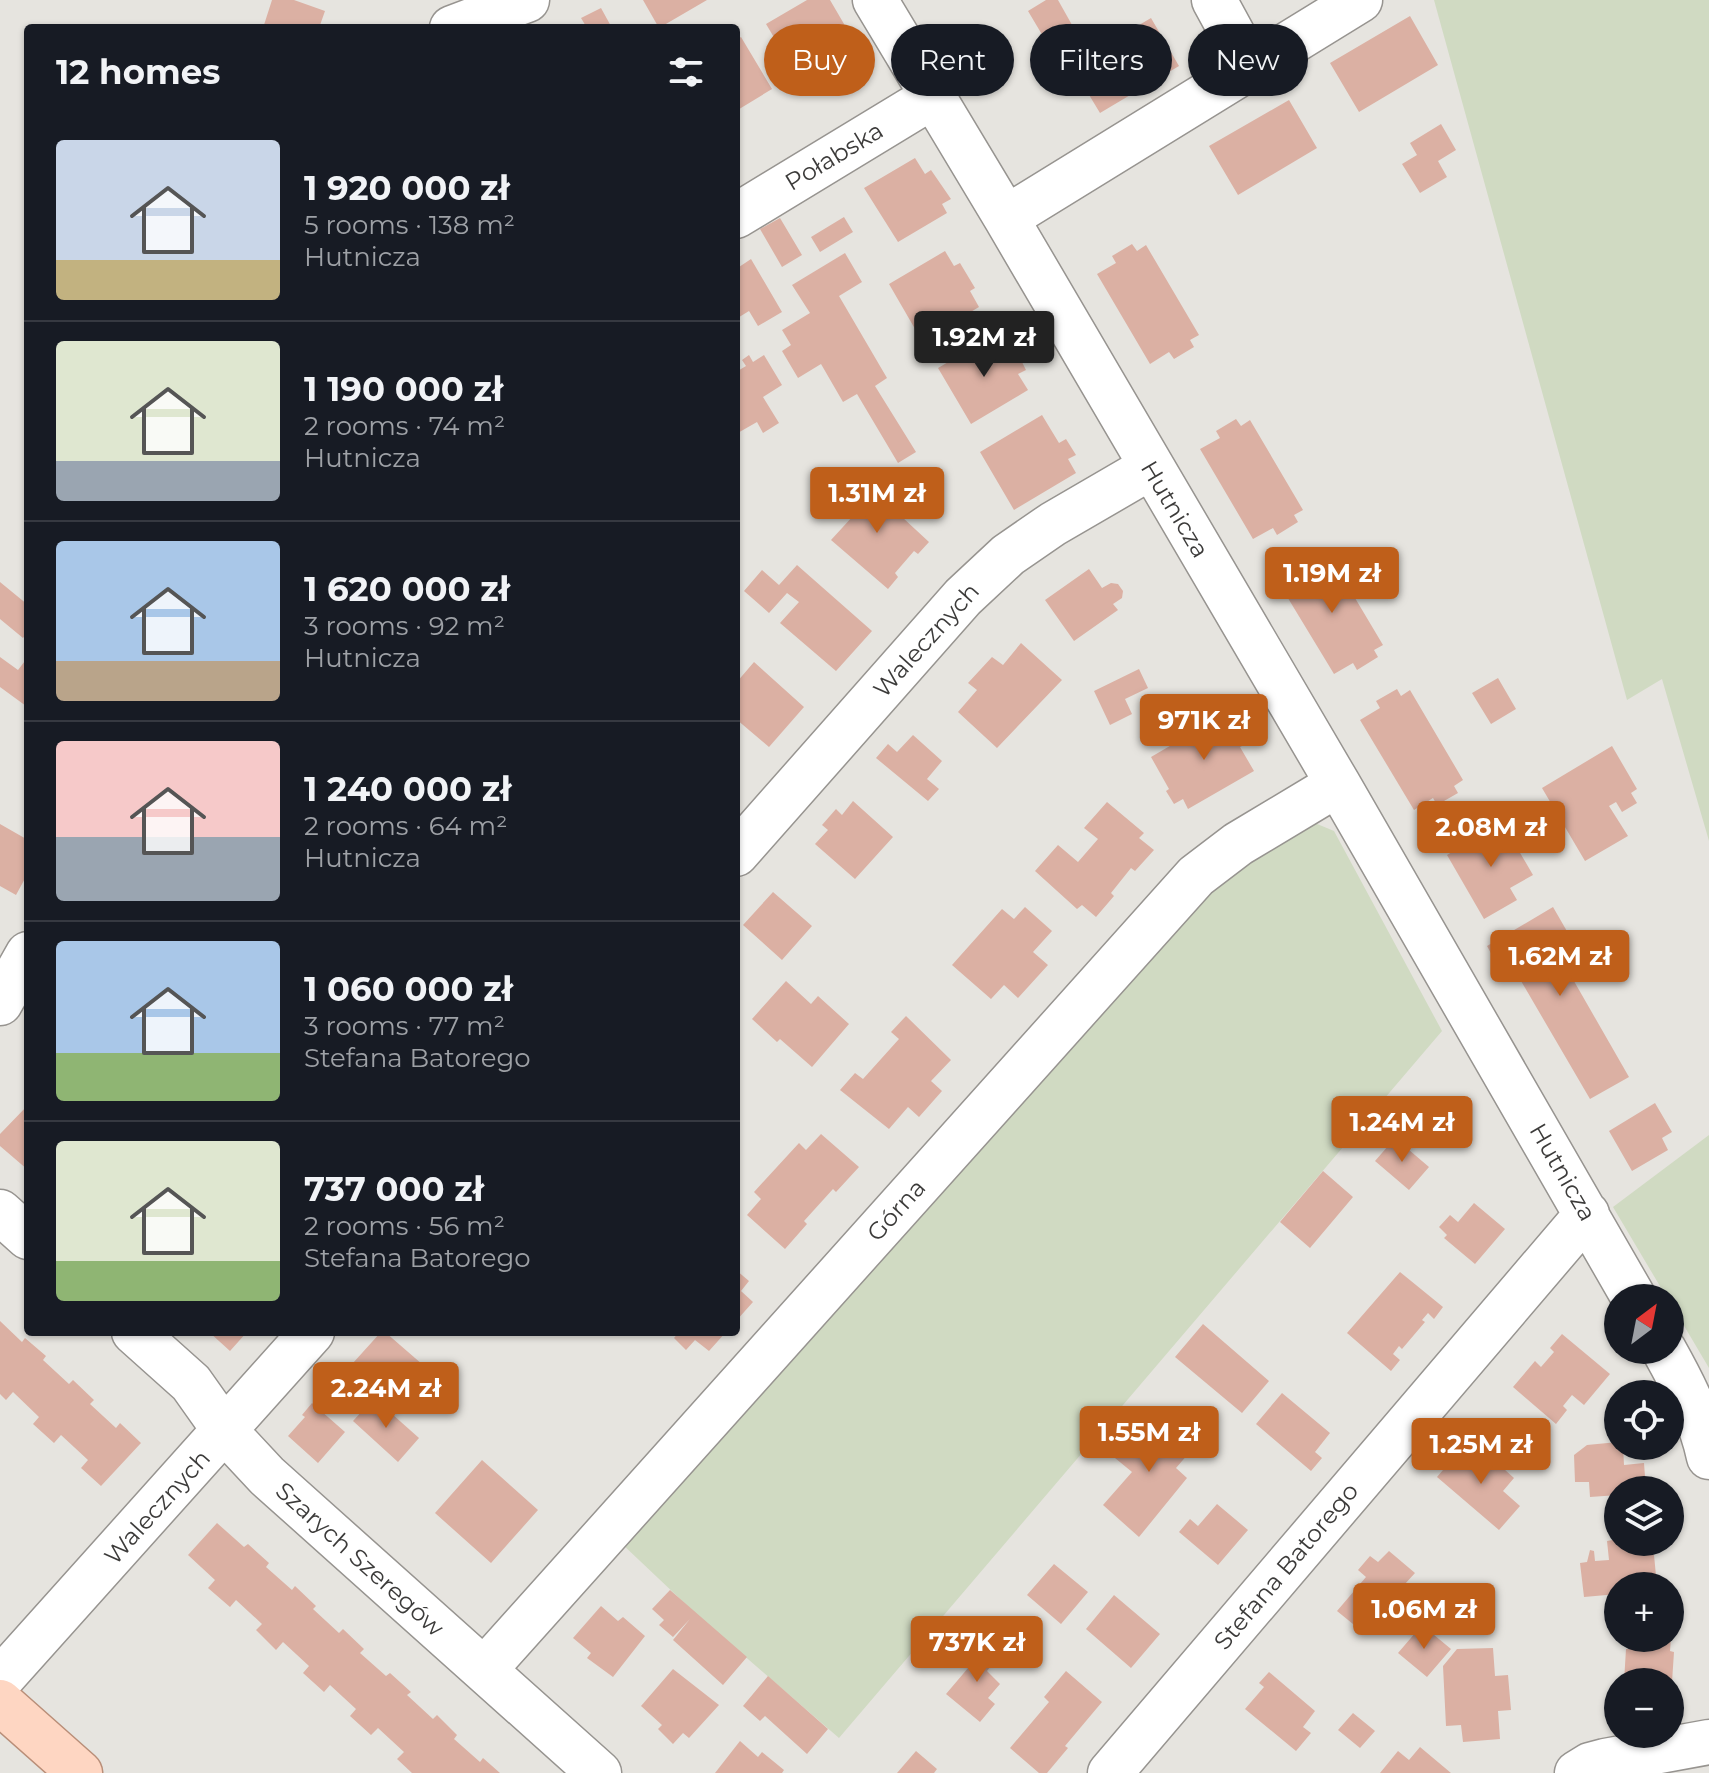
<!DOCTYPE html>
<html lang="en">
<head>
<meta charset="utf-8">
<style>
  body { margin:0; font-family:Montserrat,sans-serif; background:#20242c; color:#f1f3f6; height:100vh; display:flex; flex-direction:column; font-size:30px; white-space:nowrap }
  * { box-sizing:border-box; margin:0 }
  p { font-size:26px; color:#9ea1a6 }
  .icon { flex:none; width:44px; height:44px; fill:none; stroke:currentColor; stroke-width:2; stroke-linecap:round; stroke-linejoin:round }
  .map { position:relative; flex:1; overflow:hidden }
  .drawer { position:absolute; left:24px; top:24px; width:716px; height:1312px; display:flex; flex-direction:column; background:#171b24; border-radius:8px; box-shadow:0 2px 6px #0004 }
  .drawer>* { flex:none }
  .hud { position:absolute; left:764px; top:24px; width:760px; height:72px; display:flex; gap:16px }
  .needle { width:52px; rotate:32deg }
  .controls { position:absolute; left:1604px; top:1284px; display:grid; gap:16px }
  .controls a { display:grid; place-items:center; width:80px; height:80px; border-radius:50%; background:#171b24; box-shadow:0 2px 6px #0004; font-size:40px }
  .price { position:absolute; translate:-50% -68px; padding:0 18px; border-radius:8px; background:#bf5f1a; color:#fff; font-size:26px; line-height:52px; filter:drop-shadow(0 2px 4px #0008) }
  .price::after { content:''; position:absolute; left:50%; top:48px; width:24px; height:18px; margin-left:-12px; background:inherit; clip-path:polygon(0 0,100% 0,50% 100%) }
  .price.on { background:#222; color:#fff }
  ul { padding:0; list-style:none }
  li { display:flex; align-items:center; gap:24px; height:200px; padding:0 32px }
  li+li { border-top:2px solid #363941 }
  li span { display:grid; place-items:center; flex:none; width:224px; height:160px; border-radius:8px; color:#555 }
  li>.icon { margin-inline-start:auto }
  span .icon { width:96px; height:96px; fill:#fffc; stroke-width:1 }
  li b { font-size:34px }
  h2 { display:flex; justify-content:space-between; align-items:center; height:96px; padding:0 32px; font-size:34px }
  .tag { padding:0 28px; border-radius:36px; background:#171b24; box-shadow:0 2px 6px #0004; font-size:28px; line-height:72px }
  .tag.on { background:#bf5f1a; color:#fff }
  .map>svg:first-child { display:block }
</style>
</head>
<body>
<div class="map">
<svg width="1709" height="1773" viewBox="0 0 1709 1773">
  <rect width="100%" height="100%" fill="#e6e4df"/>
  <path fill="#d0dac2" d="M1434,0H1709V841L1662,679L1627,700Z
    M1310,821L1334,831L1442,1031L839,1738L695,1613L621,1543L1217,878Z
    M1709,1135V1368L1670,1302V1298H1667L1613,1207Z"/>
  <path fill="#dbb0a3" d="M272,0H294L325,11L319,28H263Z
    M643,0H707L659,28Z
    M807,0H830L854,41L839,49L842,54L830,62L832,65L816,74L812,67L797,76L766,24Z
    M1046,0H1058L1076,32L1050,48L1028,11Z
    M601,8L612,28H587L581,18Z
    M1410,16L1438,65L1359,112L1330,63Z
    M1151,18L1179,66L1100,113L1071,65Z
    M741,37L772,89L736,111V40Z
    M1289,100L1317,148L1238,195L1209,146Z
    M1441,124L1456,150L1438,161L1447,177L1420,193L1402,164L1417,155L1410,143Z
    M915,158L925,174L931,170L951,199L942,204L947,213L898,242L864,188Z
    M844,217L853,232L820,252L811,237Z
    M780,218L802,255L782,267L760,229Z
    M1132,244L1137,251L1146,245L1199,335L1190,340L1194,347L1174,359L1169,352L1150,364L1097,274L1116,263L1112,256Z
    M945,251L954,266L960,263L975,288L970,291L979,307L922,341L889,284Z
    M845,253L862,282L839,296L887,378L875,386L916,452L898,463L857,394L843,402L821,364L798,378L782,351L791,345L782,330L810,313L792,285Z
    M751,259L782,312L758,326L749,311L736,319V269Z
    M996,334L1011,360L1019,356L1026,370L1018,374L1028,390L971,424L938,368Z
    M749,355L753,362L764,355L782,385L763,397L779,423L763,433L757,422L736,434V372L746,366L742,360Z
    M1042,415L1059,443L1066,439L1076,455L1068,459L1076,473L1014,510L980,452Z
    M1236,419L1241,426L1250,420L1303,510L1294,515L1298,522L1277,535L1273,528L1253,539L1200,449L1220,438L1216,431Z
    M862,480L929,542L918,554L914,551L895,573L898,577L888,589L831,540L853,516L841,505Z
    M1316,554L1321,561L1330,556L1383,645L1374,650L1378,657L1357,670L1353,663L1334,674L1280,585L1300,573L1296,566Z
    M797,565L872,631L836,671L780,623L799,602L787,593L769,613L744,591L762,570L779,585Z
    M1089,569L1102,588L1111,583L1118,584L1123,591L1122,598L1113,604L1118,610L1074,641L1045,600Z
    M0,582L28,605V632L23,638L0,619Z
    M1021,643L1062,680L997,748L958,712L977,690L968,683L992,657L1003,665Z
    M0,657L18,670L28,657L26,706L0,687Z
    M754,662L804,707L769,747L736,719V683Z
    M1139,669L1148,688L1125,699L1132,714L1110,725L1094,691Z
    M1498,678L1516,709L1491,724L1472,693Z
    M1397,689L1401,696L1410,690L1463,780L1454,786L1458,793L1437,805L1433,798L1414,810L1360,720L1380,708L1376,701Z
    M1228,712L1246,744L1240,747L1254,771L1188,809L1183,799L1174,804L1166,791L1169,789L1151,757Z
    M913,735L942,761L927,779L939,789L928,801L876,758L888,744L897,752Z
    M1612,746L1637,789L1631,793L1637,803L1622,812L1616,802L1609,806L1628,836L1585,861L1542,788Z
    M853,801L893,837L855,879L815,844L828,830L822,825L836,809L842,815Z
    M1107,802L1144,833L1139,838L1154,850L1135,871L1131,868L1111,893L1114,896L1096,917L1082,905L1077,909L1035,871L1058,845L1078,862L1098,839L1084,828Z
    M1502,822L1533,875L1510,888L1517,900L1484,919L1447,855Z
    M0,824L28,840V873L16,895L0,886Z
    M773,892L812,926L782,960L743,925Z
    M1025,907L1052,931L1033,952L1048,965L1018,998L1004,985L991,999L952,965L1002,909L1014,919Z
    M1553,907L1579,952L1563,962L1629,1077L1590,1099L1514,969L1503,975L1487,946Z
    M786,981L811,1004L818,996L849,1024L812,1067L780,1039L777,1042L752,1019Z
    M906,1016L951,1060L931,1081L942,1091L919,1117L908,1107L889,1129L840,1090L855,1073L863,1079L899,1039L891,1032Z
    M1655,1103L1672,1132L1662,1138L1668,1150L1632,1171L1609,1131Z
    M28,1105V1170L0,1146V1134Z
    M821,1134L859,1167L836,1192L833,1189L804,1221L807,1224L785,1249L747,1215L761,1199L754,1192L799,1143L806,1150Z
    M1395,1138L1429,1167L1409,1190L1375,1161Z
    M1323,1171L1353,1197L1310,1248L1280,1222Z
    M1474,1203L1505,1229L1475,1264L1444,1238L1447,1235L1439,1227L1450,1215L1458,1222Z
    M736,1270L749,1281L741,1291L753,1302L736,1321Z
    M1400,1272L1443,1307L1434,1319L1428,1313L1422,1320L1425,1322L1402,1349L1399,1346L1393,1354L1400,1360L1391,1371L1347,1333Z
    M0,1321L22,1342L25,1338L46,1356L43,1360L69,1384L73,1380L94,1400L90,1404L116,1428L120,1423L141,1443L101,1486L81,1468L88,1460L61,1435L54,1443L33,1424L39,1417L13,1392L6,1400L0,1394Z
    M1203,1324L1269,1381L1242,1413L1175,1357Z
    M209,1332H247L230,1351Z
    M381,1332H385L430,1371L399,1405L353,1363Z
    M679,1332H726L709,1351L695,1340L686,1350L674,1338Z
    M1562,1334L1610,1374L1584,1405L1572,1395L1563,1406L1567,1410L1556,1424L1513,1387L1535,1361L1541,1367L1554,1352L1550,1348Z
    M1282,1393L1330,1433L1315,1452L1322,1458L1311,1471L1256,1424Z
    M374,1398L419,1438L398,1462L353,1421Z
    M312,1403L345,1432L318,1463L288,1436L305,1417L302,1415Z
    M1155,1412L1195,1446L1176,1468L1187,1478L1139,1537L1103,1505L1132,1472L1115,1458Z
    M1618,1442V1446H1623L1624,1465L1644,1463L1646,1490H1618V1495L1590,1497L1589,1482H1575L1574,1455L1587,1445Z
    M1461,1449L1477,1462L1485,1452L1514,1478L1503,1491L1520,1506L1499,1530L1437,1477Z
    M482,1460L538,1510L491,1563L435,1513Z
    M1217,1504L1248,1530L1218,1565L1179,1532L1190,1519L1198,1526Z
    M217,1523L244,1547L248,1544L269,1563L266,1567L292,1590L295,1586L316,1606L313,1609L339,1633L343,1629L364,1649L360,1653L386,1676L390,1673L411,1692L407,1695L433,1719L437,1715L457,1735L454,1739L480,1762L483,1758L500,1773H412L397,1759L404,1752L378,1728L371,1735L350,1716L356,1709L330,1685L324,1692L303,1673L309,1666L283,1642L276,1650L256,1630L262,1624L236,1600L230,1607L208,1588L215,1580L188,1555Z
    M1618,1539V1542H1645L1647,1555H1654L1657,1586H1618V1594L1584,1597L1580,1563L1587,1562L1590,1550L1594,1551L1595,1561L1609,1560L1607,1541Z
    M1389,1551L1415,1573L1404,1585L1417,1595L1395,1621L1382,1612L1364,1633L1337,1611L1366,1577L1358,1570L1370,1556L1378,1562Z
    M1054,1564L1088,1592L1061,1624L1027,1595Z
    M670,1590L747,1657L723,1685L673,1640L690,1619L673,1637L659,1625L664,1620L652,1609Z
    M1114,1595L1160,1634L1131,1668L1086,1629Z
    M601,1606L618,1621L623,1617L645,1636L613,1677L587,1658L591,1653L573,1638Z
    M1422,1625L1451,1649L1427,1677L1398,1653Z
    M1631,1638H1671L1670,1651L1674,1652L1672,1682H1624L1626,1649H1630Z
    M991,1641L1003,1651L987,1671L1000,1684L988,1698L995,1704L980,1722L946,1694Z
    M1493,1648L1495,1676L1508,1675L1511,1710L1498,1711L1500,1739L1463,1742L1461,1725L1446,1726L1443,1666L1457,1649Z
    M673,1669L719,1705L689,1738L683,1733L673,1744L658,1729L662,1725L641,1706Z
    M1066,1671L1102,1702L1065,1746L1068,1748L1047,1773H1039L1010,1748L1049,1702L1044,1697Z
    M1269,1672L1315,1711L1303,1727L1311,1733L1296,1751L1245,1709L1264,1687L1259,1683Z
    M768,1676L828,1729L807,1754L765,1716L760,1721L743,1706Z
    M1353,1713L1375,1731L1360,1748L1338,1730Z
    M740,1741L758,1757L762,1752L784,1770L782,1773H715Z
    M1420,1747L1451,1773H1380L1398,1751L1409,1760Z
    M916,1751L937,1769L934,1773H897Z"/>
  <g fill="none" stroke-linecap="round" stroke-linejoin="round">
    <g stroke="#979490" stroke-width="47">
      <path id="minor" d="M875,0L1006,218L1338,784L1634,1298
        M1214,0L1251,68
        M452,28L527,0
        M736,216L932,97
        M1006,218L1360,0
        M736,854L963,597L1008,555L1053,524L1151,467
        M0,1003L28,954
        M0,1212L28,1237
        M134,1332L191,1383L225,1431L267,1476L599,1773
        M1664,1350C1683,1384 1701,1419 1709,1457
        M484,1670L1196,876L1238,844L1338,784
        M0,1680L312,1332
        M1110,1773L1587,1214
        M1577,1773L1590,1765L1605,1761L1709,1742"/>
    </g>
    <g stroke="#b98e78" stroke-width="47">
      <path id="major" d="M0,1702L80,1773"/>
    </g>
    <use href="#minor" stroke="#fff" stroke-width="44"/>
    <use href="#major" stroke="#fed6c2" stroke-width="44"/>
  </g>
  <g text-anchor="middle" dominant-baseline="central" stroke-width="8" stroke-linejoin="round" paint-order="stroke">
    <g font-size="24" fill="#3c3b3a" stroke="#fff">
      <text transform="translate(834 156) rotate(-31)">Połabska</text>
      <text transform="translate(1175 509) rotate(59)">Hutnicza</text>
      <text transform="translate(926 640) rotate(-48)">Walecznych</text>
      <text transform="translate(1563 1172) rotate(60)">Hutnicza</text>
      <text transform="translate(896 1210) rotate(-48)">Górna</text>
      <text transform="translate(157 1507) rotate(-48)">Walecznych</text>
      <text transform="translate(360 1559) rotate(42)">Szarych Szeregów</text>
      <text transform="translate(1286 1566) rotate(-50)">Stefana Batorego</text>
    </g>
  </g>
</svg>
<div class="controls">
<a><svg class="needle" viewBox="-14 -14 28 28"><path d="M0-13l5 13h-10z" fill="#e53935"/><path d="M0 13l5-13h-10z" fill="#9ea1a6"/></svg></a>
<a><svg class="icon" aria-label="locate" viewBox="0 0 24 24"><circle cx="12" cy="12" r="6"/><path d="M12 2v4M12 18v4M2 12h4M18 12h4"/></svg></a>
<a><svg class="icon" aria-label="layers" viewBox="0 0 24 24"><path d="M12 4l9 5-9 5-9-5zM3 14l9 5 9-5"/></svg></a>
<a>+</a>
<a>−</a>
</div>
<b class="price on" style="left:984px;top:379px">1.92M zł</b>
<b class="price" style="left:877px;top:535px">1.31M zł</b>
<b class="price" style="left:1332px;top:615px">1.19M zł</b>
<b class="price" style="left:1204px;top:762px">971K zł</b>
<b class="price" style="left:1491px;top:869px">2.08M zł</b>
<b class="price" style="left:1560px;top:998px">1.62M zł</b>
<b class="price" style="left:1402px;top:1164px">1.24M zł</b>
<b class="price" style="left:386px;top:1430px">2.24M zł</b>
<b class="price" style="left:1149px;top:1474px">1.55M zł</b>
<b class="price" style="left:1481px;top:1486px">1.25M zł</b>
<b class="price" style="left:1424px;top:1651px">1.06M zł</b>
<b class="price" style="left:977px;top:1684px">737K zł</b>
<div class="hud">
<a class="tag on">Buy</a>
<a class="tag">Rent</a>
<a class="tag">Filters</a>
<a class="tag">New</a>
</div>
<section class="drawer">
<h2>12 homes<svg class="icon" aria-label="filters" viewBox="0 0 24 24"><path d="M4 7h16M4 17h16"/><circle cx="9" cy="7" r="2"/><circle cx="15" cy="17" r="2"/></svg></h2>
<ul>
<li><span style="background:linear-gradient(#c9d6e8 75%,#c2b280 0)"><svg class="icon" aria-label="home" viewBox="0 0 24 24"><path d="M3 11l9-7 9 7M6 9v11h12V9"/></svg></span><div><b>1 920 000 zł</b><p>5 rooms · 138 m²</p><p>Hutnicza</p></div></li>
<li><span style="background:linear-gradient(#dfe7d0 75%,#9aa5b1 0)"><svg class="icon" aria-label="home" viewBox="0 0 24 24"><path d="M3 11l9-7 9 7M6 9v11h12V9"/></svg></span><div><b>1 190 000 zł</b><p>2 rooms · 74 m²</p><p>Hutnicza</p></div></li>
<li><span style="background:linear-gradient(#a9c7e8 75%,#b9a48a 0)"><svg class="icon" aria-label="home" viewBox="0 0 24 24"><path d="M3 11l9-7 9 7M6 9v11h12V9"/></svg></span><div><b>1 620 000 zł</b><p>3 rooms · 92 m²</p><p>Hutnicza</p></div></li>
<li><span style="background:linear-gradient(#f6c9c9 60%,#9aa5b1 0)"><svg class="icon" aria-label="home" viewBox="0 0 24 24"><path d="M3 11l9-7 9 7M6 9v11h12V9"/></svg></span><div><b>1 240 000 zł</b><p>2 rooms · 64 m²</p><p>Hutnicza</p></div></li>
<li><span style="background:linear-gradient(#a9c7e8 70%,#8fb573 0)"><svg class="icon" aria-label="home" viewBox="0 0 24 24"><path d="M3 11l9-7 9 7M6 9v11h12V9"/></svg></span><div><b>1 060 000 zł</b><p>3 rooms · 77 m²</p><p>Stefana Batorego</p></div></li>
<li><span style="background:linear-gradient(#dfe7d0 75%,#8fb573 0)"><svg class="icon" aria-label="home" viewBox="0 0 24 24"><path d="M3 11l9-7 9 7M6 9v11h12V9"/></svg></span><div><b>737 000 zł</b><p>2 rooms · 56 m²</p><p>Stefana Batorego</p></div></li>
</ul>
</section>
</div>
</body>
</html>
